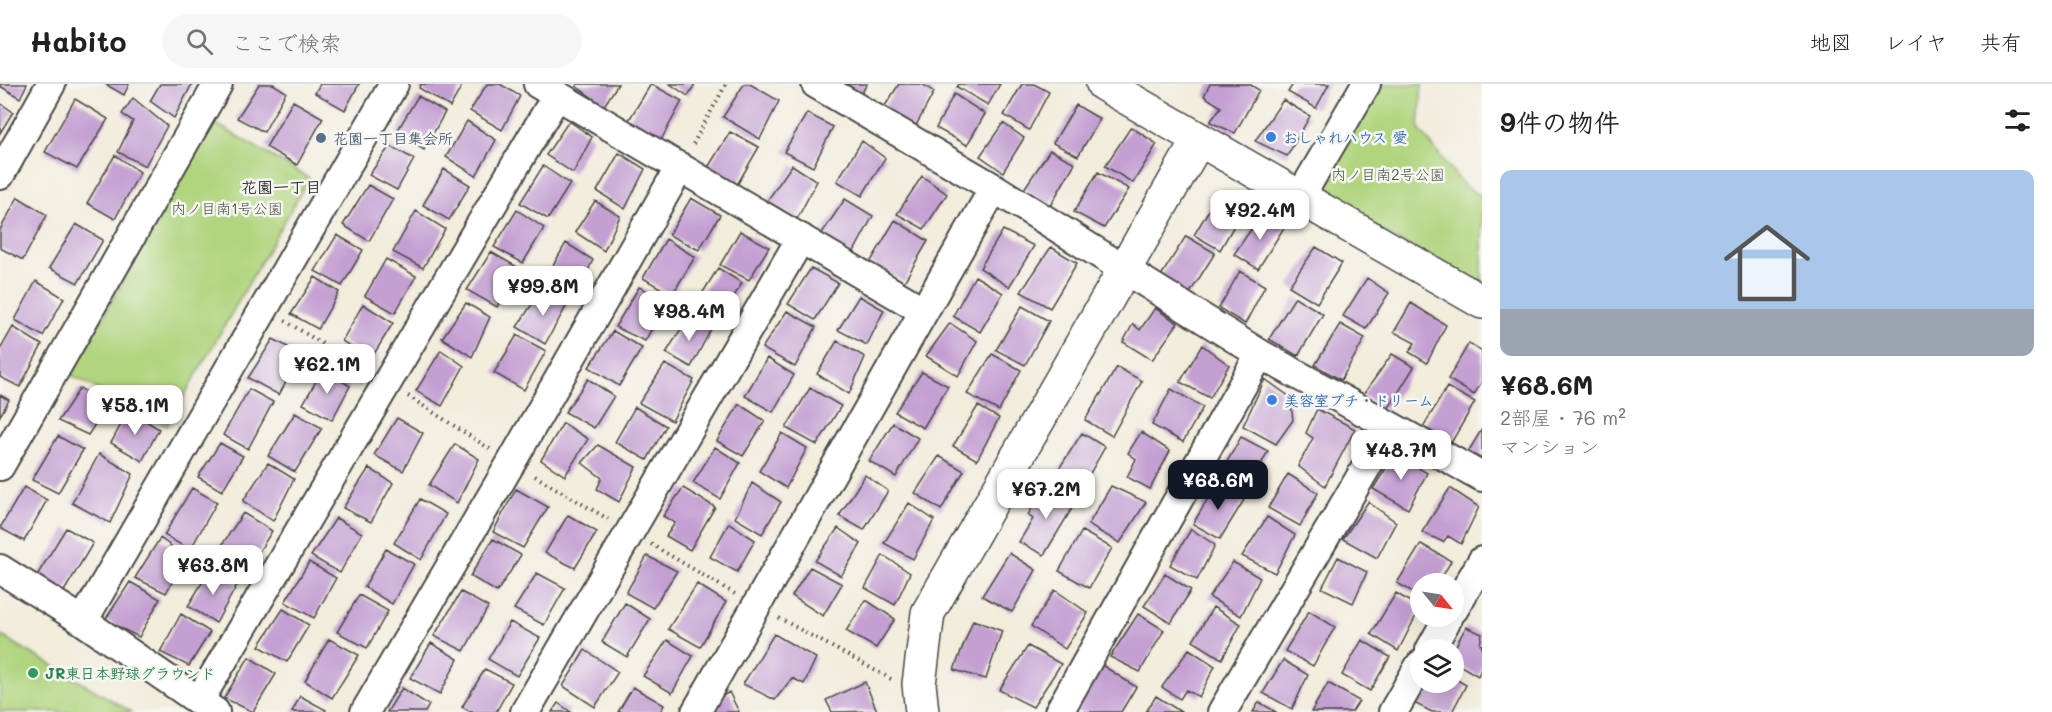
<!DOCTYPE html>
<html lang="ja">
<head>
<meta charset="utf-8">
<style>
  body { margin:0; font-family:Mali,"Klee One",sans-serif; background:#f6f6f6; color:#202124; height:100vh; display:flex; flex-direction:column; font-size:22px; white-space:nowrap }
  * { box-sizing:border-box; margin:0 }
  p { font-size:20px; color:#757577 }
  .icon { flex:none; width:33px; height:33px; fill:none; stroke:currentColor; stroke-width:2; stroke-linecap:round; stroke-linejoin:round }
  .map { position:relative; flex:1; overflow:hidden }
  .sheet { display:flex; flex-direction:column; background:#fff; width:570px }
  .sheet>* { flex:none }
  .needle { width:39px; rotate:120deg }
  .buttons { position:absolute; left:1410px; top:489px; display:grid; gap:12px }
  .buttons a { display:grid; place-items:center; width:54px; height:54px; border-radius:50%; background:#fff; box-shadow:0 6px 24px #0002; font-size:30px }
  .price { position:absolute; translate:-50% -51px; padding:0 14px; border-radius:12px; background:#fff; color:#222; font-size:20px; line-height:39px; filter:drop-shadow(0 2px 3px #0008) }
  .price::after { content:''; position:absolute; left:50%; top:36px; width:18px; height:14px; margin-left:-9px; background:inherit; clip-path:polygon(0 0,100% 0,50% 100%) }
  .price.on { background:#111827; color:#fff }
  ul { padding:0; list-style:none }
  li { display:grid; align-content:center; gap:12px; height:318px; padding:0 18px }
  li span { display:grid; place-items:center; height:186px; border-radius:12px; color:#555 }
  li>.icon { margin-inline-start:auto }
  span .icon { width:108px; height:108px; fill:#fffc; stroke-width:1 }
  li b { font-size:26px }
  h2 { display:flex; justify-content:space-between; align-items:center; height:72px; padding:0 18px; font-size:26px }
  header { display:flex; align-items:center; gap:36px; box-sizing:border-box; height:84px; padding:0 30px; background:#fff; border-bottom:2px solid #e0e0e0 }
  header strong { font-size:28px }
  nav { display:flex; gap:33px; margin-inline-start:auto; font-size:21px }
  .search { width:420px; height:54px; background:#f6f6f6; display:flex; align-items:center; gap:15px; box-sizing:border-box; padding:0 21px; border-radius:33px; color:#757577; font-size:22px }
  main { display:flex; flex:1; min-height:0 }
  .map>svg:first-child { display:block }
</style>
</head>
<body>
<header>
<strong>Habito</strong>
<div class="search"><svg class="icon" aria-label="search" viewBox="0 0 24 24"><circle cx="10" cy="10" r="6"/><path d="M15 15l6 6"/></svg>ここで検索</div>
<nav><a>地図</a><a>レイヤ</a><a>共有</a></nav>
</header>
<main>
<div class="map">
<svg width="1482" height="628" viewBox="0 0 1482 628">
  <rect width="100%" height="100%" fill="#f6f6f2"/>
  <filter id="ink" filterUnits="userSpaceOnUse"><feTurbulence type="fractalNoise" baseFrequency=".0167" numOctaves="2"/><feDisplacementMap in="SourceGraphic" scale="12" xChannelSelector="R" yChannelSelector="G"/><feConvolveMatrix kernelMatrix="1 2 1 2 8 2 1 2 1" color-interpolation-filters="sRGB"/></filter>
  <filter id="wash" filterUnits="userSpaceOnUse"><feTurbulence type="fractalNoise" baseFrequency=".008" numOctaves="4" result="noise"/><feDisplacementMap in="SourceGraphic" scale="24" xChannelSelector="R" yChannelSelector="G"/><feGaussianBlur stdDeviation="1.35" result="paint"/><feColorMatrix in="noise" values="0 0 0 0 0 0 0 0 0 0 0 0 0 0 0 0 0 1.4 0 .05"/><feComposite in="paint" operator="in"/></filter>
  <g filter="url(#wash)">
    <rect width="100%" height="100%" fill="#f2ecdb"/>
    <path fill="#b1d57f" stroke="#6e8055" stroke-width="1.5" d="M1376,0H1422L1419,45L1465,103L1482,112V205L1319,110Z
      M211,37L309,94L167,342L71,291Z
      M0,551L132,628H0Z"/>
    <g id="blocks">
      <path fill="#c39fd2" d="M0,0H27L20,14L0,2Z
        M105,0H129L124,11Z
        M160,0H192L174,34L150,17Z
        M259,0H273L286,8L264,48L237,34Z
        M320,0H359L345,26L315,9Z
        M421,0H463L450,23L419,4Z
        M487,0H500L520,12L502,46L470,27Z
        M578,0H618L604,22L576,2Z
        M651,0L682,17L660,58L627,39Z
        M670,0H695L688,12Z
        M744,0H750L779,17L760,55L723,33Z
        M838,0H867L860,12Z
        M899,0H922L934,8L912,49L881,28Z
        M959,0H1000L988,21L957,3Z
        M1022,0H1034L1049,8L1029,46L1004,31Z
        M1210,0H1249L1259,6L1235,49L1210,38L1221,23L1204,12Z
        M1293,0H1329L1316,24L1288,8Z
        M954,10L985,30L967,61L936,44Z
        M418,12L445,28L424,66L396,49Z
        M133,14L167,42L145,82L118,68L133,37L122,30Z
        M75,15L108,35L77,85L45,68Z
        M1283,16L1310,32L1287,72L1255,57Z
        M293,17L323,34L297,81L266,63Z
        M0,19L13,28L0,49Z
        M1076,21L1100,35L1078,72L1053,59Z
        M807,29L833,43L813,83L784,68Z
        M467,37L496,56L476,92L446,73Z
        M569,37L592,53L573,89L546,71Z
        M1003,39L1024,54L1003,88L980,72Z
        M1131,43L1157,60L1133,99L1105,82Z
        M730,48L759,63L737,101L707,85Z
        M862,57L885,74L862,112L837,97Z
        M390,62L414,75L397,106L369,91Z
        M1050,66L1075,79L1050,122L1024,105Z
        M619,69L645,85L625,125L597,107Z
        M115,71L140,88L115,135L87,119Z
        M792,81L817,97L797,135L767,117Z
        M543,82L570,100L548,135L520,119Z
        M444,85L470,101L449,136L423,121Z
        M1098,88L1129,105L1104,144L1074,128Z
        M922,92L947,110L924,145L897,130Z
        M368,101L393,115L369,157L343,141Z
        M1220,107L1246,121L1220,166L1194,151Z
        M18,113L47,131L23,176L0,164V146Z
        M691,114L720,131L699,166L669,151Z
        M845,115L873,132L852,171L820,152Z
        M595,117L620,132L604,167L575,148Z
        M517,126L544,144L523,179L494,163Z
        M416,127L445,145L423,184L393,168Z
        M1263,128L1285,142L1258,185L1234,170Z
        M895,136L928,157L904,198L870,179Z
        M76,140L103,156L78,199L49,184Z
        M1003,146L1034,162L1009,203L980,184Z
        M740,147L769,163L749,196L720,181Z
        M337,151L363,166L342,202L315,187Z
        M1186,152L1215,169L1188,212L1159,195Z
        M666,155L695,173L672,211L643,194Z
        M566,159L593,176L575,213L544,197Z
        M1051,163L1077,179L1050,224L1021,208Z
        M1316,163L1342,179L1317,219L1289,202Z
        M491,168L517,183L497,223L467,206Z
        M386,175L416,192L395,229L365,212Z
        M718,184L742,199L718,239L692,226Z
        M811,184L838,199L815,236L788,220Z
        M1240,187L1265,202L1245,240L1219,224Z
        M975,192L1003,209L980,248L953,232Z
        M315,193L339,208L318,245L291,230Z
        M1367,194L1389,209L1366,245L1343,232Z
        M36,197L64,214L43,252L15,236Z
        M639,203L667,217L645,257L615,243Z
        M542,205L567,221L545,260L517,243Z
        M859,212L884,226L867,261L838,246Z
        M1295,213L1323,230L1298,272L1269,255Z
        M466,219L490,233L472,273L442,254Z
        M1411,219L1446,241L1427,279L1409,268L1415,259L1394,248Z
        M363,220L393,239L371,275L342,257Z
        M1022,222L1049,237L1025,281L996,266Z
        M1155,224L1178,239L1152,276L1123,258L1133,240L1140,246Z
        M787,227L816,243L795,283L762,264Z
        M689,232L711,245L691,283L666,269Z
        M950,239L977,257L958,292L926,272Z
        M1340,240L1365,254L1341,296L1315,281Z
        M13,243L42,261L20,303L0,293V266Z
        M613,247L642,264L619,302L589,283Z
        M517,251L546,267L524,306L494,289Z
        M273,255L301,270L279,311L248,294Z
        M837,257L865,273L849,310L817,290Z
        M1469,259L1482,268V297L1474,311L1448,295Z
        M1202,261L1229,281L1210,314L1180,298Z
        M441,266L464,282L442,322L416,307Z
        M992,270L1021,286L999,327L967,310Z
        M1392,270L1414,283L1387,327L1363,311Z
        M767,274L794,291L773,328L745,312Z
        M665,280L694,296L672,337L639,319Z
        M1117,283L1142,297L1112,352L1085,336Z
        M323,285L350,302L332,336L303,320Z
        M922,288L948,302L923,344L895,328Z
        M588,295L614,312L594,344L565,328Z
        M1265,295L1290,313L1293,336L1276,360L1243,342Z
        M1447,303L1475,318L1451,359L1423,343Z
        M80,304L107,322L88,351L58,337Z
        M810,304L841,322L817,361L786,344Z
        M249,305L273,318L248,365L223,351Z
        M1171,305L1203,323L1183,358L1152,341Z
        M0,311L9,316L0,332Z
        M739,320L765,337L743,372L717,357Z
        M978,322L999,334L977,376L953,362Z
        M635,323L666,342L647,376L615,358Z
        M1317,325L1355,345L1325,402L1298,382L1313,354L1306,349Z
        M129,326L159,345L142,377L111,359Z
        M295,329L322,344L295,388L268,372Z
        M397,334L423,349L403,387L374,371Z
        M563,339L588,355L565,392L541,376Z
        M893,339L918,354L896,393L869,377Z
        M1482,345V375L1468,368Z
        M1141,348L1170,367L1150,405L1127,393L1136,375L1128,369Z
        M782,349L807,364L786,404L759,387Z
        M1082,349L1105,363L1077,412L1051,397Z
        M58,352L83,366L58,409L32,396Z
        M1241,353L1268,367L1247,407L1219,392Z
        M220,359L243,372L222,407L198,393Z
        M455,360L479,375L457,419L429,401Z
        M598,361L636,383L619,418L597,405L602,394L582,379Z
        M715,363L740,379L720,415L693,399Z
        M99,370L133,390L110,439L72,419Z
        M1395,370L1427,389L1408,425L1373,405Z
        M939,372L964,387L941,426L915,409Z
        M268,379L294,395L273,437L243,417Z
        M369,384L393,399L371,438L343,424Z
        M1288,390L1318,409L1300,442L1268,424Z
        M865,391L888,407L864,446L839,432Z
        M752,399L781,418L762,450L735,434Z
        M1217,399L1244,416L1220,455L1193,440Z
        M1046,400L1074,421L1044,471L1019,458L1033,435L1028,431Z
        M1111,402L1146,418L1120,459L1088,441Z
        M24,403L47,416L24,457L0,444Z
        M192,404L217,418L190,466L164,451Z
        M683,404L715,423L690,466L666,452L675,439L663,432Z
        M1450,404L1479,423L1461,460L1448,452L1443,458L1422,448Z
        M516,405L548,423L523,464L493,448Z
        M420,415L446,430L421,476L394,459Z
        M1368,418L1396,438L1377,474L1343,455Z
        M909,419L934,436L913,475L884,459Z
        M243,429L272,447L245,490L216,470Z
        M568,431L597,448L575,484L545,469Z
        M1267,433L1295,451L1275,489L1242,472Z
        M336,434L362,449L340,489L311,472Z
        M729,439L755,456L737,488L710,473Z
        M66,444L93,459L63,509L36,493Z
        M838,444L861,460L841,492L815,477Z
        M1191,445L1215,461L1197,496L1170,481Z
        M1082,447L1112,464L1089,504L1059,487Z
        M160,454L186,473L166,509L135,494Z
        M493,455L521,471L497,508L470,492Z
        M1421,460L1451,477L1438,500H1420V512L1397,499Z
        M386,465L414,480L392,520L364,503Z
        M1009,469L1036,486L1012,528L982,512Z
        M883,471L910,489L895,521L865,504Z
        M647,472L677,487L653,524L626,509Z
        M1338,473L1367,488L1353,519L1322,504Z
        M309,478L336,494L314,534L285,518Z
        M1233,478L1260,494L1241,532L1209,513Z
        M810,483L842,500L823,532L792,512Z
        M211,484L237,501L216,539L188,522Z
        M537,489L565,504L544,541L514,525Z
        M1165,490L1191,506L1171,539L1144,522Z
        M130,498L160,515L139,553L105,536Z
        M697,500L726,518L700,563L668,545Z
        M1055,506L1088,529L1065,565L1031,542Z
        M461,508L488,523L464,567L434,552Z
        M1396,509L1420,524L1398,567L1371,550Z
        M359,511L388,527L367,564L337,548Z
        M866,516L895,535L876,564L846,547Z
        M625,519L650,535L627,573L602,558Z
        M1213,523L1241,540L1222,575L1193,557Z
        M283,525L309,541L287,578L259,562Z
        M1309,527L1335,543L1313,582L1285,567Z
        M181,530L210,548L189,582L160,568Z
        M1138,530L1164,546L1140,588L1110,573Z
        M973,536L1002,547L986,595L954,586Z
        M510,538L540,554L517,592L488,575Z
        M1466,543L1482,550L1480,560L1482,561V583L1478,592L1454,578V565Z
        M774,550L816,574L804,600L792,594L775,616L743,600Z
        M329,555L359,571L332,614L305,597Z
        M667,556L693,572L672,609L643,592Z
        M1362,556L1390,573L1370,607L1342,591Z
        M431,559L458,575L440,610L410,594Z
        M1028,562L1061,580L1033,623L999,606Z
        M1189,565L1215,582L1199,613L1186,606L1180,615L1162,603Z
        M585,566L618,588L595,623L563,602Z
        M249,573L276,590L253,628L224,614Z
        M1283,576L1308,591L1292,625L1263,609Z
        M1102,581L1136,603L1121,628H1080L1074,624Z
        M485,585L512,599L496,628H471L462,623Z
        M1454,594L1466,601L1452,628H1432L1414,619L1427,598H1454Z
        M865,598L877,627L832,628L826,616Z
        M1328,599L1359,617L1352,628H1311Z
        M633,603L664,621L660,628H618Z
        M402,604L429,621L425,628H387Z
        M729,608L739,628H702L704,624Z
        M300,612L326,626L325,628H292Z
        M1156,612L1181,628H1146Z
        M1259,618L1276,628H1253Z
        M558,619L571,628H552Z"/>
    </g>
  </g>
  <g filter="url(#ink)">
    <use href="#blocks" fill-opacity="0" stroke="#494845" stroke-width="1.5"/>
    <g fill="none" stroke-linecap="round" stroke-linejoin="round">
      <g stroke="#494845" stroke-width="32">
        <path id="minor" d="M538,0L924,227
          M816,0L994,104L1260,270L1482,393
          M0,91L51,0
          M1300,113L1366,0
          M0,382L218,0
          M0,485L83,537
          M1454,525L1482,477
          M1430,566L1449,532
          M199,617L557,11
          M215,628L83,537L394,0
          M365,628L511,379L680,83
          M525,628L801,154
          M696,628L994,104
          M1059,628L1260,270
          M1222,628L1390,343
          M1393,628L1420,581"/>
      </g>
      <g stroke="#494845" stroke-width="36">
        <path id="tertiary" d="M1103,0L1482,218
          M922,628L919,600L928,529L1199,55"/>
      </g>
      <path stroke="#494845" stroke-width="4" stroke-dasharray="1.5 4.5" stroke-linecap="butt" d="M693,60L726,0
        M285,237L366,286
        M408,312L490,365
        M535,392L608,435
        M651,460L735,510
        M779,534L891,595"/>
      <use href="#minor" stroke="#fff" stroke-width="28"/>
      <use href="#tertiary" stroke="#fff" stroke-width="33"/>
    </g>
  </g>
  <g fill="#3f7fe0" stroke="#f6f6f2" stroke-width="2">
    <circle cx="1271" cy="53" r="6"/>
    <circle cx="1272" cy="316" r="6"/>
  </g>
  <circle fill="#5c6f8a" stroke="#f6f6f2" stroke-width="2" cx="321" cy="54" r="6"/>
  <circle fill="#2e9e5b" stroke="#f6f6f2" stroke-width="2" cx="33" cy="589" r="6"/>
  <g text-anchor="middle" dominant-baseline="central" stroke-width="5" stroke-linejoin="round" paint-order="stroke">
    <g font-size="15" font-weight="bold" fill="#366cbe" stroke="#f6f6f2" text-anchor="start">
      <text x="1283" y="53">おしゃれハウス 愛</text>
      <text x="1284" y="316">美容室プチ・ドリーム</text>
    </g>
    <g font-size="15" font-weight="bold" fill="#4e5e75" stroke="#f6f6f2" text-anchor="start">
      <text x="333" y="54">花園一丁目集会所</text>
    </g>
    <g font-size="15" fill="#4c5640" stroke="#f6f6f2">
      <text x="1388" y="90">内ノ目南2号公園</text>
      <text x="227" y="124">内ノ目南1号公園</text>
    </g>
    <g font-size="15" font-weight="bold" fill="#27864d" stroke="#f6f6f2" text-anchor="start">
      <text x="45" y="589">JR東日本野球グラウンド</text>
    </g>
    <g font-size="16" font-weight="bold" fill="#2b2b2b" stroke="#f6f6f2">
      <text x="281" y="102">花園一丁目</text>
    </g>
  </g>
</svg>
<div class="buttons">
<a><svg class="needle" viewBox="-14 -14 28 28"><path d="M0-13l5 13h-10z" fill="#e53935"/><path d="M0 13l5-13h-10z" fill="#757577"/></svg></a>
<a><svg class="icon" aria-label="layers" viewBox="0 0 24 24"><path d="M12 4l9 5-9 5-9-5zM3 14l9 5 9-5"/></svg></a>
</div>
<b class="price" style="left:1260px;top:157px">¥92.4M</b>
<b class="price" style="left:543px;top:233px">¥99.8M</b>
<b class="price" style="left:689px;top:258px">¥98.4M</b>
<b class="price" style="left:327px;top:311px">¥62.1M</b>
<b class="price" style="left:135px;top:352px">¥58.1M</b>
<b class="price" style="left:1401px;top:397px">¥48.7M</b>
<b class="price on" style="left:1218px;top:427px">¥68.6M</b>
<b class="price" style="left:1046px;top:436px">¥67.2M</b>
<b class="price" style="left:213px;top:512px">¥63.8M</b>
</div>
<section class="sheet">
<h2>9件の物件<svg class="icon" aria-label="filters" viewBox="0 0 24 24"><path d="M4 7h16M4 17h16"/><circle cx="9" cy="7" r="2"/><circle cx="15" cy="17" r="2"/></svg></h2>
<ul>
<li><span style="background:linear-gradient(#a9c7e8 75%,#9aa5b1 0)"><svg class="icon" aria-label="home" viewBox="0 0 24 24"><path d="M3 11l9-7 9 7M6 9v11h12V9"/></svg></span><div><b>¥68.6M</b><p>2部屋 · 76 m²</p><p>マンション</p></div></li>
</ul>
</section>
</main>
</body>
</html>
